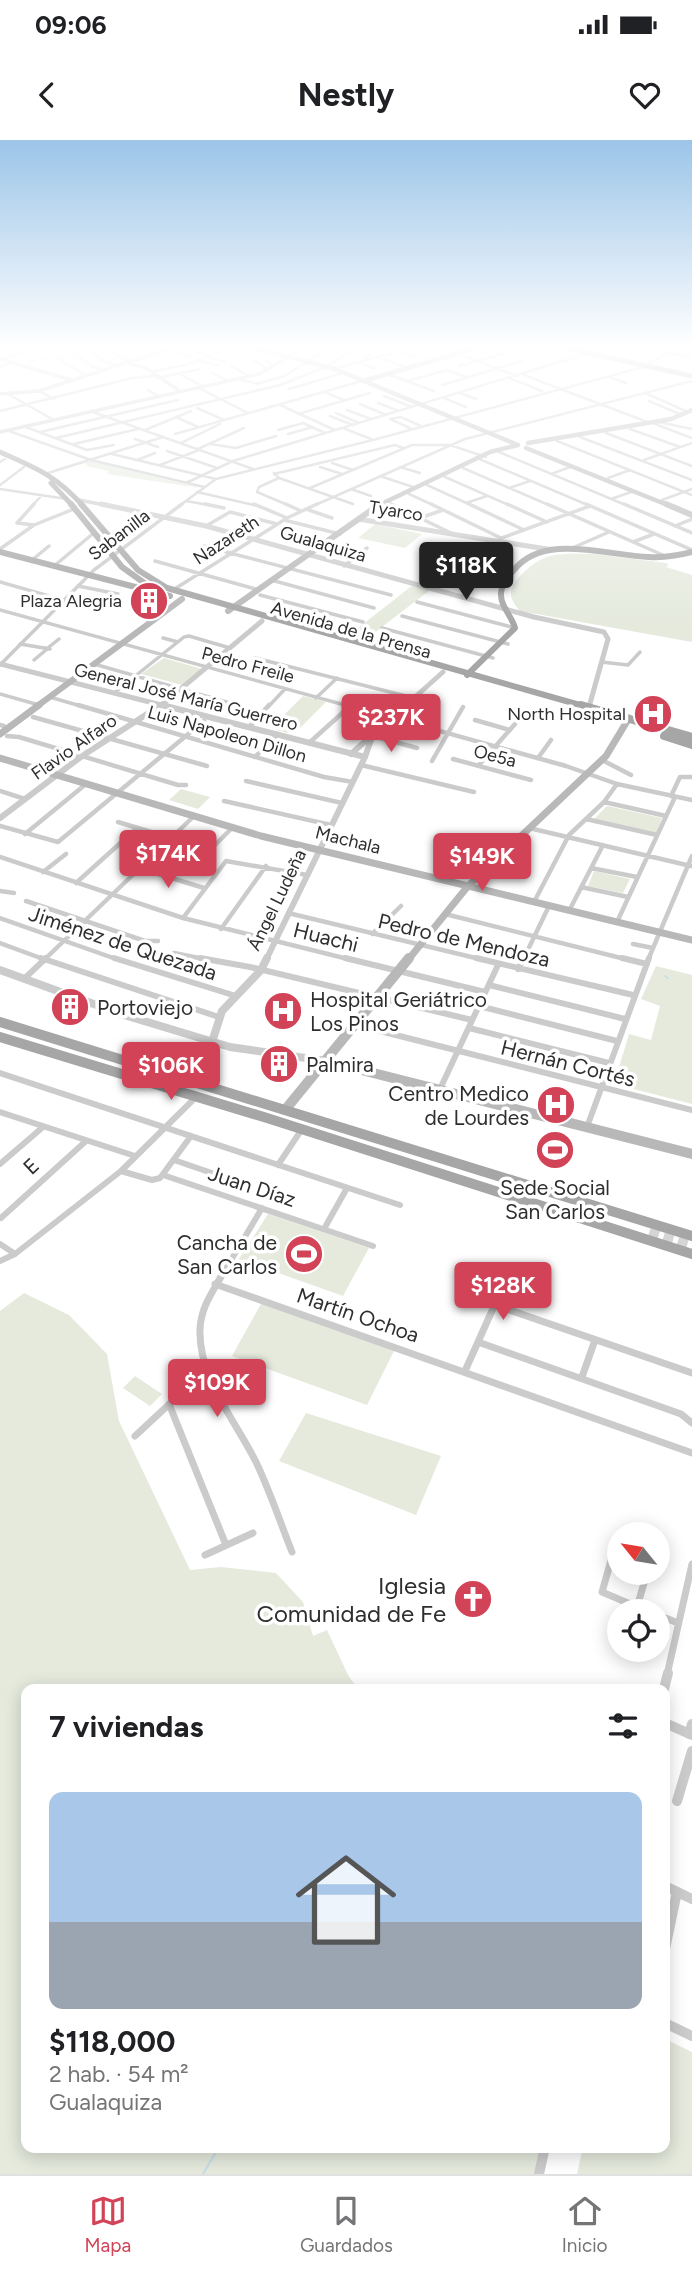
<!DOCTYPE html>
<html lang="es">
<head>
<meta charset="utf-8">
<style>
  body { margin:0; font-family:Figtree,sans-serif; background:#f6f6f6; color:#202124; height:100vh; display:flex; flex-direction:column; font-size:26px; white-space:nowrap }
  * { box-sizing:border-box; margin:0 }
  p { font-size:23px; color:#757577 }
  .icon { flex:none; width:38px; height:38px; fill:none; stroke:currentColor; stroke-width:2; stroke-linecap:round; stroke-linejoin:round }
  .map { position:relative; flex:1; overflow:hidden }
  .details { position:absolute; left:21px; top:1544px; width:649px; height:469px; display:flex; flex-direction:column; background:#fff; border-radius:14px; box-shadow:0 4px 18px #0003 }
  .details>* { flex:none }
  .needle { width:46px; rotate:300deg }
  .tools { position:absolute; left:607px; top:1382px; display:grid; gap:14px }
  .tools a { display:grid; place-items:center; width:63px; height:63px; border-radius:50%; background:#fff; box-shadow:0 4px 18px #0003; font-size:35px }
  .price { position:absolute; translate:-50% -60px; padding:0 16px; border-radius:7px; background:#d24357; color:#fff; font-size:23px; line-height:46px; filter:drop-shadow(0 2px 4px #0008) }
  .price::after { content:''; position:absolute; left:50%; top:42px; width:21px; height:16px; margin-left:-10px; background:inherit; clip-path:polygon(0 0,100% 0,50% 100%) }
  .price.on { background:#222; color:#fff }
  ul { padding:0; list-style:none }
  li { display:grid; align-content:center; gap:14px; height:371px; padding:0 28px }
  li+li { border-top:2px solid #e0e0e0 }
  li span { display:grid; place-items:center; height:217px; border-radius:14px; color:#555 }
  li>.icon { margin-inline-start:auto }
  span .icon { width:126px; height:126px; fill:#fffc; stroke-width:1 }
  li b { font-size:30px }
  h2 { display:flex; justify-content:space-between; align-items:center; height:84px; padding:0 28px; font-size:30px }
  .status { display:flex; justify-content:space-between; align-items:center; height:49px; padding:0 35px; background:#fff; direction:ltr }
  .status svg { height:19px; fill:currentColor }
  header { display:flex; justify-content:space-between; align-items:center; height:91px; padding:0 28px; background:#fff; font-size:32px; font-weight:700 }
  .tab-bar { display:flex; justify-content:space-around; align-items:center; height:98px; border-top:2px solid #e0e0e0; background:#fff; font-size:19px; color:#757577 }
  .tab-bar a { display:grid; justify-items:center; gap:4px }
  .tab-bar .on { color:#d24357 }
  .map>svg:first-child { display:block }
</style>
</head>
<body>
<div class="status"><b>09:06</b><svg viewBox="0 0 49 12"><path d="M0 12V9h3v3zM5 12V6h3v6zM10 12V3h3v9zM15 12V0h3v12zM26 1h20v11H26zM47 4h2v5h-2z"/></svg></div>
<header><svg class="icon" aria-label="back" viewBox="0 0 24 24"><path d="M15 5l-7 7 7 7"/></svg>Nestly<svg class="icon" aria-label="heart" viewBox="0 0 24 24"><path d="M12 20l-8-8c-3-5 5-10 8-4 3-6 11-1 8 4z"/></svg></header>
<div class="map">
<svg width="692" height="2034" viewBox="0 0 692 2034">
  <rect width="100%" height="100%" fill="#fff"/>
  <path fill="#e5eadd" d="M91,321L200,348L107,334L109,331L86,326L87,324L83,323Z
    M375,384L422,394L405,408L358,398Z
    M594,414L665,423L669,424L666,427L692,435V502L520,471C516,466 510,460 511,452C513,438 537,419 550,416C564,413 580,414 594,414Z
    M413,445L430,450L365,500L349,495Z
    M164,518L202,529L182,545L141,534Z
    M303,556L326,562L300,588L294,586L287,593L277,590L284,583L278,581Z
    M181,649L210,657L198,669L169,660Z
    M607,666L662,678L656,693L594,679Z
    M594,731L630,739L623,753L588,746Z
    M656,826L692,835V964L614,944L629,894L651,900L660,866L641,859Z
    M268,1074L369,1108L343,1156L239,1119Z
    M24,1153L69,1175L107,1214L119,1281L190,1430L221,1427L276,1433L303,1462L313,1496L327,1490L348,1535L358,1549H26V2007H543L536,2034H0V1171Z
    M262,1162L396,1207L367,1265L232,1216Z
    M135,1236L162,1254L150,1266L123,1248Z
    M306,1273L441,1316L416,1375L279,1321Z
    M665,1899L692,1912V2034H577L583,2007H665Z"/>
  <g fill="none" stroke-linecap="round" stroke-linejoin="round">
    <path stroke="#cbdee8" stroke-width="2" d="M26,222L115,205
      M665,836L668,838"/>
    <path stroke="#cbdee8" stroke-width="2.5" d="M203,2034L219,2007"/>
    <path stroke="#d5d5d5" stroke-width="10" stroke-dasharray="10 5" stroke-linecap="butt" d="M649,1093L692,1106"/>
    <path stroke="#cbcbcb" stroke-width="2.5" d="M55,205L72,210
      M86,205L92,207
      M137,205L160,213
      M347,205L372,212L366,217
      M434,205L517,236
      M449,205L465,212
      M634,205L692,218
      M110,208L119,217L131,222
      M171,209L191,216
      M189,209L209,216
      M90,211L103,221L118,226
      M243,212L255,208
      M401,212L418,217
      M593,212L606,205
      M75,214L93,227L104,230
      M207,217L225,222
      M380,218L408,228
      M58,219L87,236
      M0,220L42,205
      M254,220L268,230
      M199,221L218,225
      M266,221L274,226
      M359,223L374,228
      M648,224L682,205
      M231,226L249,236
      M459,226L506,213
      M0,227L10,223
      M337,228L421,205
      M150,232L186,225L237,205
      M212,233L228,241
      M180,234L202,246
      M387,234L434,251
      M524,235L650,283
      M609,237L626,243
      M157,238L200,229
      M509,238L542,251
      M238,239L258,244
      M407,241L447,230L466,237
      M256,244L284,236L335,205
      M442,245L522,221
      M197,247L248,273
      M289,249L343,233
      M148,250L158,256
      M39,251L54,259
      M324,252L344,260
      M460,253L476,259
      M645,253L688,272
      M8,254L52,279
      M384,256L412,267
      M444,258L466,267
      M649,261L682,275
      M378,263L399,271
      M360,264L386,275
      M280,265L335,290
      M197,268L224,280
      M347,270L371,279
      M0,271L132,238L154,236
      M90,271L253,329
      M336,273L359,283
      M298,274L370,253
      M330,276L353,285
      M176,277L198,287
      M390,279L401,277L423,287
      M390,279L410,288
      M659,282L692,289
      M655,284L692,298
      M23,286L87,310L114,305
      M343,288L371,299
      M630,289L680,307
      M6,290L91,320L204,347
      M145,290L191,271
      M278,290L303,283L325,293
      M40,292L178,260
      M606,293L692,326
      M175,294L362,241
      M288,294L313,287
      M580,297L692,340
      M56,298L280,245L326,227L356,208
      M135,299L158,307
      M557,301L692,355
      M181,303L220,284
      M74,304L138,289
      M210,304L236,308L276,296
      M198,309L244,288
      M167,311L217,328
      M499,312L628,366
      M112,314L216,339
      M477,318L590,366
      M137,320L155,313
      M644,320L692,303
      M0,322L5,319
      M332,323L353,330
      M160,325L199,310
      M320,327L342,334
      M400,327L420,333
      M463,328L551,366
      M48,333L163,297
      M274,333L279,338L353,364
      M274,334L395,305L403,308
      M551,334L573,326
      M380,336L416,348
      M445,337L511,366
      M279,338L259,347L257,352L290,366
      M608,338L630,330
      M186,343L233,321L586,214
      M0,345L24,327
      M427,345L473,366
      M310,348L412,305H450L486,317
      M509,348L530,341
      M0,349L67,359
      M351,349L371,356
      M197,352L258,366
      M409,354L435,366
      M611,359L634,351
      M662,360L692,349
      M186,361L214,366
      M466,363L487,356
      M390,364L395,366
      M32,366L42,355
      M179,366L216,339L373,300L643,227
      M313,366L465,299L692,241"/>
    <path stroke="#cbcbcb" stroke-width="3.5" d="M34,364L17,383L34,385
      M205,364L224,368
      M254,364L287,378
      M286,364L301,371
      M391,364L451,393
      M431,364L501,398
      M469,364L524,390
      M507,364L547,382
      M547,364L665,416
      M586,364L692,410
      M624,364L692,393
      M306,369L332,378
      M420,378L443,370
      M284,380L340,394
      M206,386L230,372L277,384
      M675,386L692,379
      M308,396L327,401
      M499,399L590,366
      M633,402L654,394
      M203,406L391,455
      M325,408L338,411
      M0,409L34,385L74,369
      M570,409L609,392
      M331,416L347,404
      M32,420L49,406
      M155,421L259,450
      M54,426L95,392
      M344,426L367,408
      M271,440L374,468
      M0,442L63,460
      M78,446L118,454
      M173,450L287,378L317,364
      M260,455L363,482
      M417,462L515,488
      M0,470L352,567
      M402,476L508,504
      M382,488L493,518
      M163,498L178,502
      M20,504L50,509L45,508
      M49,507L59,499
      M255,518L414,558
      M34,520L46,510
      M601,522L628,525L640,512
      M94,524L237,565
      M0,525L94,430L182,364
      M114,553L184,497L189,496L230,508
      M0,554L39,565
      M53,558L84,567
      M316,558L337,538
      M268,567L285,549"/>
    <path stroke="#cbcbcb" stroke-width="4.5" d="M78,565L324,637L353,642
      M346,565L566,626L617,644L692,660
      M33,577L207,626
      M475,580L510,590
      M0,585L4,586
      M249,587L269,565
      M7,596L19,597L178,645H186
      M373,596L417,608
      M309,603L350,566
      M255,617L278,594
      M538,618L551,600
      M453,619L531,640
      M602,620L631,635
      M432,621L463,567
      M361,625L474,652
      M479,625L515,584
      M246,641L342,663
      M0,651L25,659
      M671,656L680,637H692
      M224,661L331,685
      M604,662L666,676
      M586,679L657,695
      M118,682L171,698
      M0,686L58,702L204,581
      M529,688L691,726
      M25,694L86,644
      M0,717L183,778L352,820
      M139,728L204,748
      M591,728L637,737
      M43,732L66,714
      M187,733L232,688
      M76,743L137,688
      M581,747L628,757
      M0,751L14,753
      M26,761L145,801H158
      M534,762L569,695L604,662L617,644
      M569,771L603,705
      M288,773L484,820
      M445,774L629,820
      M0,778L119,820
      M183,778L226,721L307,735
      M617,782L675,657
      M221,789L266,726
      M372,794L401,766
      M0,803L46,820
      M633,804L653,808
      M174,813L209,820
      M44,820L193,677
      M523,820L549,766
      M648,820L692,716"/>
    <path stroke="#cbcbcb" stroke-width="6" d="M41,818L219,877
      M114,818L236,856
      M200,818L250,827L472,880
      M345,818L485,852
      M476,818L633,855
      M622,818L647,824
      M518,829L524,818
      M24,839L46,818
      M489,845L625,879
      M479,866L617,901
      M356,885L692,970
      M469,888L609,923
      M0,933L400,1065
      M440,949L498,825
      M0,972L135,1016
      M587,987L649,818
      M174,1020L235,1041
      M0,1024L43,987
      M278,1025L302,989
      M121,1031L152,1040L160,1038L191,996
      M163,1035L373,1106
      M1,1078L86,1001
      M324,1089L347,1048
      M0,1104L15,1114
      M0,1121L15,1114L121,1031L196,957
      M221,1137L262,1068
      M508,1137L512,1127"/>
    <path stroke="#cbcbcb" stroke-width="7" d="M222,1135C212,1153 201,1167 200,1189C198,1237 235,1280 256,1322C270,1351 280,1382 292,1412
      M215,1144L692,1313
      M495,1165L692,1233
      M478,1202L681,1274L692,1283
      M465,1231L508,1135
      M582,1237L595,1200
      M169,1264L226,1405
      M135,1296L206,1230
      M618,1396L602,1452L649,1472
      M205,1415L253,1393
      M637,1467L647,1433
      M658,1475L678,1483
      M667,1535L692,1424"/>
    <path stroke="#cbcbcb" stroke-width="10" d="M664,1549L668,1533
      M665,1583L692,1595
      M689,1594L692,1584
      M677,1661L692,1611
      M665,1746L692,1759
      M665,1809L677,1752
      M665,1883L692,1896
      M539,2034L545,2007"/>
    <path stroke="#cbcbcb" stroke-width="3.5" d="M0,219L71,240
      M128,223L146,228L180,251
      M0,254L39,251L181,205
      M0,292L259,234L309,205
      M79,360L110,366"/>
    <path stroke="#cbcbcb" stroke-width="5" d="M101,364L206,386L534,477L604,492L608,499L589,567
      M358,379L553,410
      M0,524L169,567
      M159,567L262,481
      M404,567L443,532"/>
    <path stroke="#cbcbcb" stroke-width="6" d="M162,565L365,617
      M351,614L406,565
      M0,678L82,616L161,565
      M266,820L365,617L372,597"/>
    <path stroke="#cbcbcb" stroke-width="8" d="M0,830L124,875L230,907L326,921
      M212,902L222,871L261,830L267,818"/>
    <path stroke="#b8b8b8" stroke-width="4.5" d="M245,205L335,229L518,305
      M363,241L487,205
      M528,303L671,279L692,270
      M526,308L670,366
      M377,366L490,312L518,305"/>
    <path stroke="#b8b8b8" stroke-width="6" d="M666,364L692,375
      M228,471L380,364
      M36,567L182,459"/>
    <path stroke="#b8b8b8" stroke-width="7" d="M0,594L39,565
      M0,618L261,696L692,800
      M408,820L468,746L606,616L629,578"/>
    <path stroke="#b8b8b8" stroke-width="10" d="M326,921L692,1014
      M285,970L409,818"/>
    <path stroke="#a6a6a6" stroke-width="5" d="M553,205L692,236
      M0,312C36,328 57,336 83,366
      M51,343L73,366"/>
    <path stroke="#a6a6a6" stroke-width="6" d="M71,364L122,427L150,447
      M81,364L138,430L167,448L587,567
      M0,412L170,456
      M467,535L515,488C512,476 500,466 501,453C502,444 508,436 514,430C544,392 608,416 649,417C664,418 677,416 692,412"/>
    <path stroke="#a6a6a6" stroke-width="8" d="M581,565L692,597
      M664,596L692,605"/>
    <path stroke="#a6a6a6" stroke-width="10" d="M0,882L692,1096
      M0,897L267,978L692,1114"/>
  </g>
  <linearGradient id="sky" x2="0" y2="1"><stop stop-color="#9cc5e8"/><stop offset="0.42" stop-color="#fff"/><stop offset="1" stop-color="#fff" stop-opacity="0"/></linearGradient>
  <rect width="692" height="490" fill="url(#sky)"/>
  <defs>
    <g id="building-disc" transform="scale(2.0125)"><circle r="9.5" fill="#d24357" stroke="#fff"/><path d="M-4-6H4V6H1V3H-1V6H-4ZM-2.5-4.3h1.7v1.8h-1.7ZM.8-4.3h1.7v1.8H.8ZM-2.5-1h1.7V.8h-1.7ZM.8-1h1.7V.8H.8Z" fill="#fff"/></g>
    <g id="hospital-disc" transform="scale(2.0125)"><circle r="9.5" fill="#d24357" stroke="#fff"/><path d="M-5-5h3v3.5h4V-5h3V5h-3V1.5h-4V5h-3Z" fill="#fff"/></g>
    <g id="stadium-disc" transform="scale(2.0125)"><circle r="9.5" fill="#d24357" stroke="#fff"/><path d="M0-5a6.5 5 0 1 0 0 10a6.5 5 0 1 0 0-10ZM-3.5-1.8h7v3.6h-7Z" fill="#fff"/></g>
    <g id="church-disc" transform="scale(2.0125)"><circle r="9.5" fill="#d24357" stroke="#fff"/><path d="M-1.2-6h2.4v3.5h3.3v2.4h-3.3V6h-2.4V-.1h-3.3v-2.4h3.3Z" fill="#fff"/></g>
  </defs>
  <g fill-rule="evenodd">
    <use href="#building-disc" x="149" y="461"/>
    <use href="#hospital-disc" x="653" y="574"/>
    <use href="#building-disc" x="70" y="867"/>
    <use href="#hospital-disc" x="283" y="871"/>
    <use href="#building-disc" x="279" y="924"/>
    <use href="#hospital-disc" x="556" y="965"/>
    <use href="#stadium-disc" x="555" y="1010"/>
    <use href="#stadium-disc" x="304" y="1114"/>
    <use href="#church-disc" x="473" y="1459"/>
  </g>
  <g text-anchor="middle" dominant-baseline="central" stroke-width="7" stroke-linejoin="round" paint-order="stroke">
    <g font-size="18" fill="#2e2e2e" stroke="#fff">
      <text transform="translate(396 371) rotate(9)">Tyarco</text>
      <text transform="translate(119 395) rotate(-37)">Sabanilla</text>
      <text transform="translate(226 400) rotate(-33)">Nazareth</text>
      <text transform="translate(323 404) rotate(16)">Gualaquiza</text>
      <text transform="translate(351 490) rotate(16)">Avenida de la Prensa</text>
      <text transform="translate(248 525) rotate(15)">Pedro Freile</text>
      <text transform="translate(186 557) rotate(14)">General José María Guerrero</text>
      <text transform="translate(227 594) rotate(16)">Luis Napoleon Dillon</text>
      <text transform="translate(74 607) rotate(-35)">Flavio Alfaro</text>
      <text transform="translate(495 616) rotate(15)">Oe5a</text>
      <text transform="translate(348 700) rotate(14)">Machala</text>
      <text transform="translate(277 760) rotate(-64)">Ángel Ludeña</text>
    </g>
    <g font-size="18" fill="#2e2e2e" stroke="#fff" text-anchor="end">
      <text x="122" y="461">Plaza Alegria</text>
      <text x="626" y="574">North Hospital</text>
    </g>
    <g font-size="21" fill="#2e2e2e" stroke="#fff">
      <text transform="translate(326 797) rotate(14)">Huachi</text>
      <text transform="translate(464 800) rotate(13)">Pedro de Mendoza</text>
      <text transform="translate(123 803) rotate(18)">Jiménez de Quezada</text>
      <text transform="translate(568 923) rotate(14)">Hernán Cortés</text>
      <text transform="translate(31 1026) rotate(-43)">E</text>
      <text transform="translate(252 1046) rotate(18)">Juan Díaz</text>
      <text transform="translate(358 1175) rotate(19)">Martín Ochoa</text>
    </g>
    <g font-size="21" fill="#2e2e2e" stroke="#fff" text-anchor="start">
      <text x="310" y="859">Hospital Geriátrico<tspan x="310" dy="24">Los Pinos</tspan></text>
      <text x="97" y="867">Portoviejo</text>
      <text x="306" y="924">Palmira</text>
      <text x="529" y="953" text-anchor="end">Centro Medico<tspan x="529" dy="24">de Lourdes</tspan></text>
      <text x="555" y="1047" text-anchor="middle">Sede Social<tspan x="555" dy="24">San Carlos</tspan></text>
      <text x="277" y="1102" text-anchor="end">Cancha de<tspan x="277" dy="24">San Carlos</tspan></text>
    </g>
    <g font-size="24" fill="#2e2e2e" stroke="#fff" text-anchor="end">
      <text x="446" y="1445">Iglesia<tspan x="446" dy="28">Comunidad de Fe</tspan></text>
    </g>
  </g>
</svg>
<div class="tools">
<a><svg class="needle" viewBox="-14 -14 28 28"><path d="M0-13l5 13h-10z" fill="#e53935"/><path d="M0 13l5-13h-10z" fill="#757577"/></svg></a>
<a><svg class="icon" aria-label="locate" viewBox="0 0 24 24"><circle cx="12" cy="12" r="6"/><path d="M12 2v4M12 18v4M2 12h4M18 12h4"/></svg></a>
</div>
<b class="price on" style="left:466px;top:462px">$118K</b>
<b class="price" style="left:391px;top:614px">$237K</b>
<b class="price" style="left:168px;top:750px">$174K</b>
<b class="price" style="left:482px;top:753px">$149K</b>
<b class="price" style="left:171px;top:962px">$106K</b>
<b class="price" style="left:503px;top:1182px">$128K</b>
<b class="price" style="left:217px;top:1279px">$109K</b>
<section class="details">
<h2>7 viviendas<svg class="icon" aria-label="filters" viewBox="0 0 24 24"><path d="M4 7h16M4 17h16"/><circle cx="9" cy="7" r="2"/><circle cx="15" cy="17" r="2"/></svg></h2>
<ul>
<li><span style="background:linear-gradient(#a9c7e8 60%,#9aa5b1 0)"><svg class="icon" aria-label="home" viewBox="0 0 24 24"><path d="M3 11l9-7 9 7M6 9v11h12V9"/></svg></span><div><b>$118,000</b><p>2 hab. · 54 m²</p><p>Gualaquiza</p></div></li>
</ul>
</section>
</div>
<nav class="tab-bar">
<a class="on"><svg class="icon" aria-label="map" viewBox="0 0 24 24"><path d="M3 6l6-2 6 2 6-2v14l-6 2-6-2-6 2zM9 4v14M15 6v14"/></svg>Mapa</a>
<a><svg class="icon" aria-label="saved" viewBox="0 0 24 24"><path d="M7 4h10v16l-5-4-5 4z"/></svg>Guardados</a>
<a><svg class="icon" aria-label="home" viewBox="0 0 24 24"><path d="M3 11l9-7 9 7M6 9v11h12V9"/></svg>Inicio</a>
</nav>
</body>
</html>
